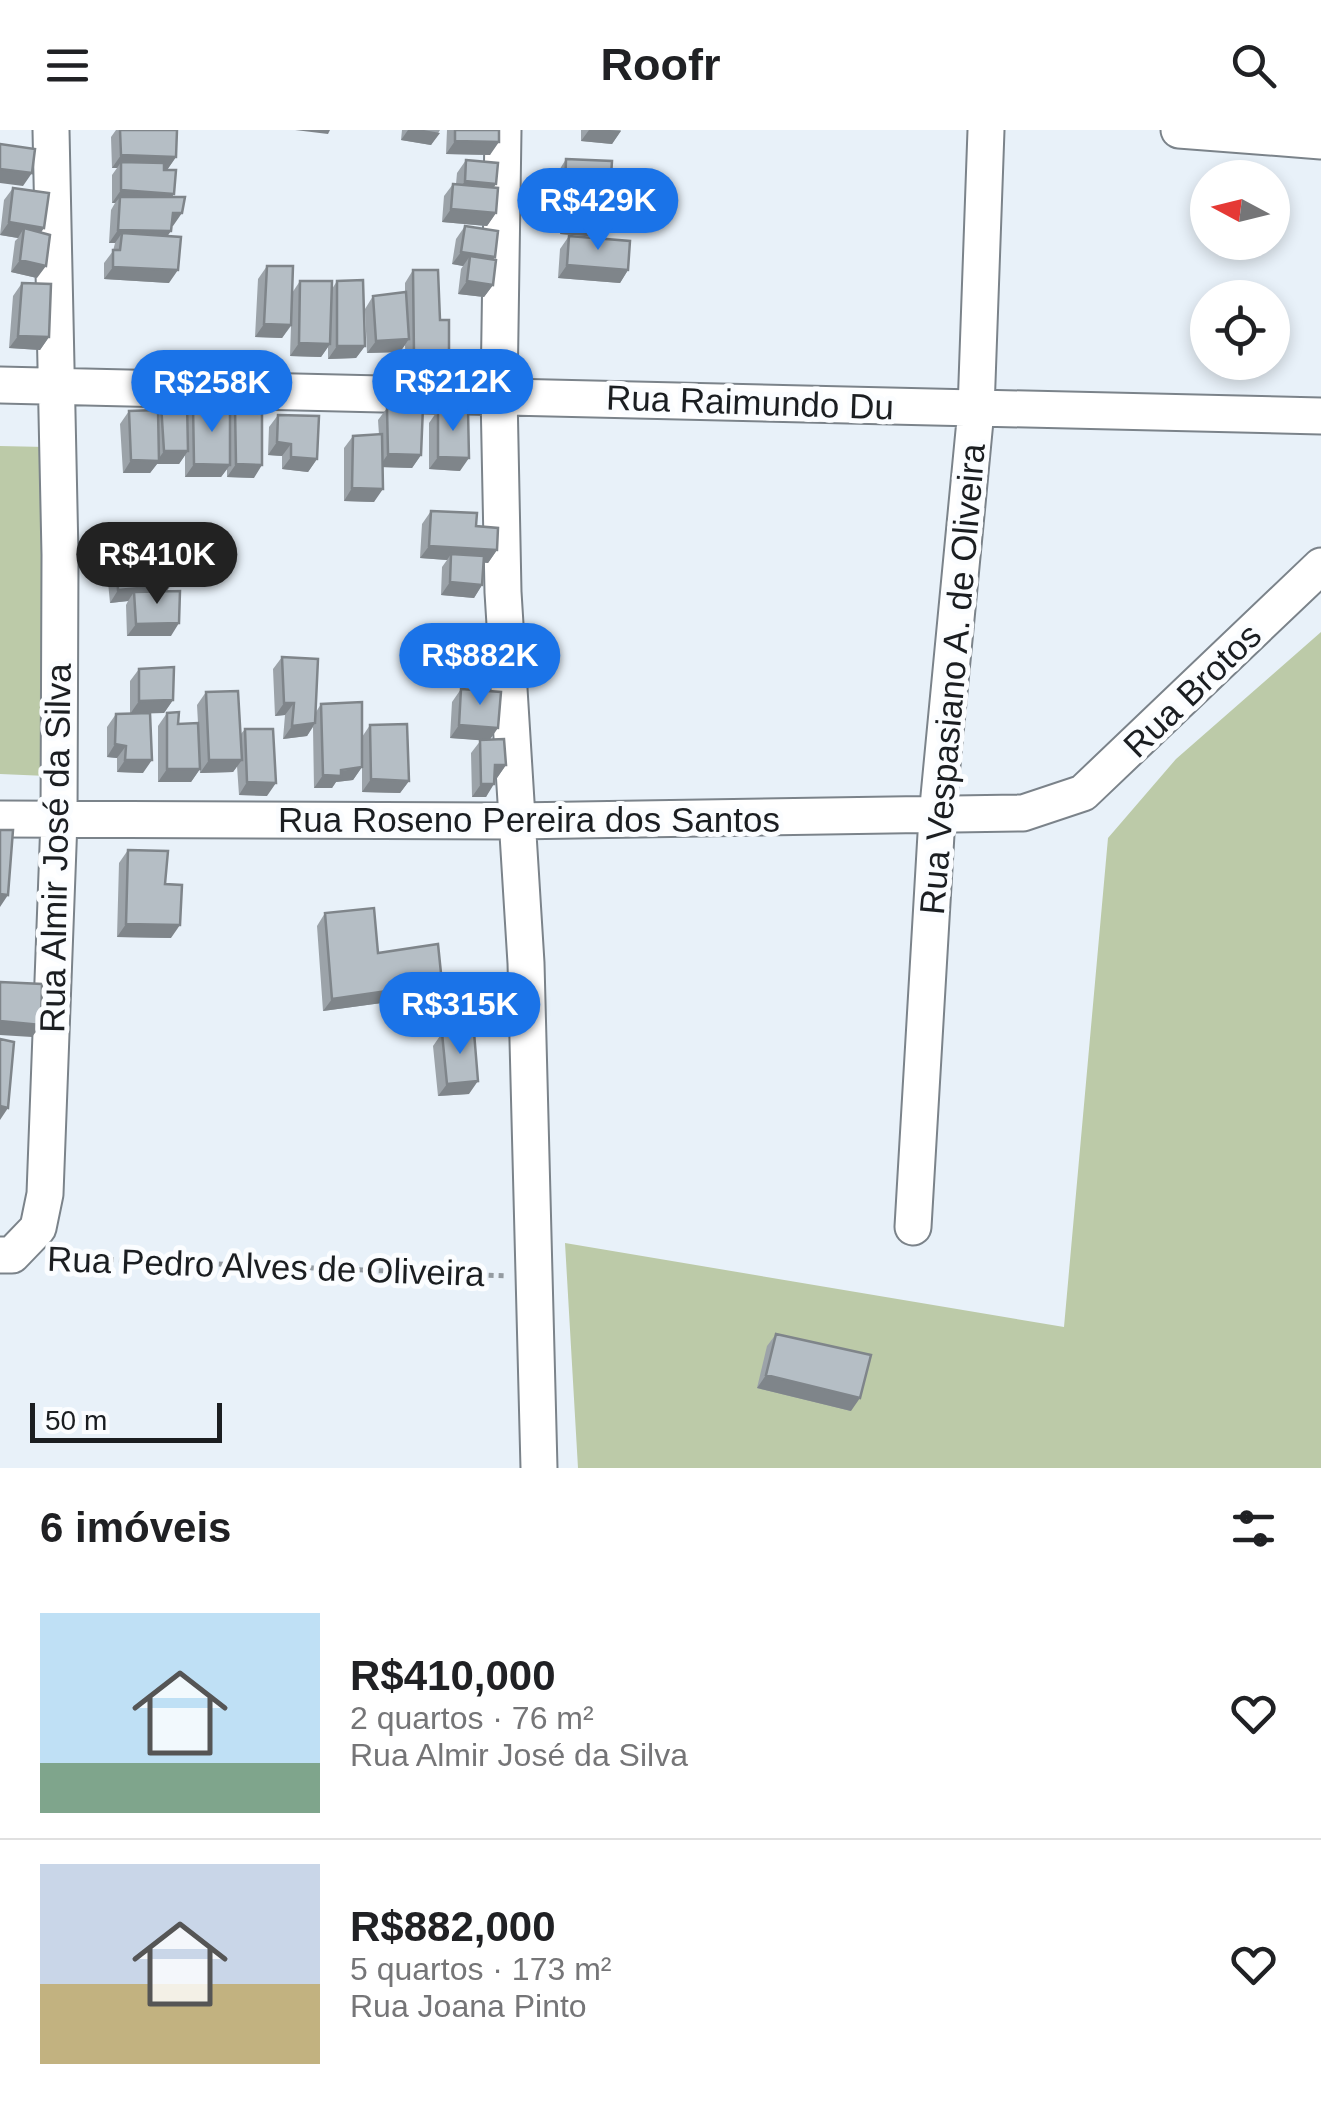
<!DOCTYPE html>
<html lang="pt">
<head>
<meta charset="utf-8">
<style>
  body { margin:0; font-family:Arial,sans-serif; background:#f6f6f6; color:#202124; height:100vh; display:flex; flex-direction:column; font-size:38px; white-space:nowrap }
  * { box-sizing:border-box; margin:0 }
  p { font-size:32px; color:#757577 }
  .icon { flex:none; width:55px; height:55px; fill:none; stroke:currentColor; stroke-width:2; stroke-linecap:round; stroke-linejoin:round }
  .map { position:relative; height:1338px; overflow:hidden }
  .side { display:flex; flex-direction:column; background:#fff; flex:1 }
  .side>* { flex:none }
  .needle { width:65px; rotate:277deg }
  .controls { position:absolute; left:1190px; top:30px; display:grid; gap:20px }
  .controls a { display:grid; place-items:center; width:100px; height:100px; border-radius:50%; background:#fff; box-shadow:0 5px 15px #0003; font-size:50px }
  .scale { position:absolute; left:30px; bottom:25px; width:192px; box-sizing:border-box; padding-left:10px; border:5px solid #1b1e21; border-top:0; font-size:28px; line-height:35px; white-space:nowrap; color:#1b1e21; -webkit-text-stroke:8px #fbfdff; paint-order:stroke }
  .price { position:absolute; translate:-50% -85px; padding:0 22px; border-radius:35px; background:#1a73e8; color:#fff; font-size:32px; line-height:65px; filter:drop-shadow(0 2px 5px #0008) }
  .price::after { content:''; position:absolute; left:50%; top:60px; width:30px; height:22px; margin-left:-15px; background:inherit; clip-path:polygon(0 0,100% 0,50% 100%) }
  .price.active { background:#222; color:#fff }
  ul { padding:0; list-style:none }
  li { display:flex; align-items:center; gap:30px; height:250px; padding:0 40px }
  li+li { border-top:2px solid #e0e0e0 }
  li span { display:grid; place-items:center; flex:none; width:280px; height:200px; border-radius:0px; color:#555 }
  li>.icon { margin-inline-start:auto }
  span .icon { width:120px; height:120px; fill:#fffc; stroke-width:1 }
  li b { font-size:42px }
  h2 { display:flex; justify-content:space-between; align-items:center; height:120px; padding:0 40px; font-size:42px }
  header { display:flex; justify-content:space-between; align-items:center; height:130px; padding:0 40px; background:#fff; font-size:45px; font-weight:800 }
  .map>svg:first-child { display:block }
</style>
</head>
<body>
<header><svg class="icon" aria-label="menu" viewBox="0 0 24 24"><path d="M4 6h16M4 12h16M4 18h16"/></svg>Roofr<svg class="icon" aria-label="search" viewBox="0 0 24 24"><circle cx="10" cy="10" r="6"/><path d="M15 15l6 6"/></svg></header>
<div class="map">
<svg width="1321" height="1338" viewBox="0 0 1321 1338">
  <rect width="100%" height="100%" fill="#e8f1f9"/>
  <path fill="#bccaa8" d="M0,316L46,317L47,646L0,644Z
    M1321,502V1338H578L565,1113L1064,1197L1108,708L1176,629Z"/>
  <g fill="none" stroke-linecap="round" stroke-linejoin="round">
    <g stroke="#7b838a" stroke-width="39">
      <path id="minor" d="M503,0L499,264L503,462L526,833L539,1338
        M1179,0L1321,11
        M0,255L1321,286
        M0,689L515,691L1023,683L1083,663L1321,436
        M913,1097L937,687L976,280L986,0
        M0,1125H12L38,1098L45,1064L59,690L60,425L51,0"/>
    </g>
    <path stroke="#949ba1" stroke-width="5" stroke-dasharray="5 5" stroke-linecap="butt" d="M49,1127L508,1146"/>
    <use href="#minor" stroke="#fff" stroke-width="35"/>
  </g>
  <path fill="#9ca3a9" d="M116,0H177L176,27L167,40L173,67V96H172L167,106L169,153L104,149V133L113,121L115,113H109L111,80L115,73H112V45L117,38H112L111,7Z
    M402,0H440L431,15L401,10Z
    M447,0H499L490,25L446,24Z
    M581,0H621L612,14L581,11Z
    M566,29L610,63L600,107L560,104V77L562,74H557L558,42Z
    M466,30L496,54L494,57L496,83L487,96L442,92L444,66L453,54H456L457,43Z
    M13,58L37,148L11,142L15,111L18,108L0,105L4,70Z
    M465,96L493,129V155L484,167L458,164L461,139L463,136L452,134L456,109Z
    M569,106L628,140L620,153L558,148L560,119Z
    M267,136L292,163L300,151L332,159L337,151L365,216L356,228L328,229V217L321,227L290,226L291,196L282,208L255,207L258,149Z
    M413,140L440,190L449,226L441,239H406L405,215L400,222L367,223L365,179L373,166L405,163V153Z
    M22,153L49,207L40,220L9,218L13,166Z
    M161,274L187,284L193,275L230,286L235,278L254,348L227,347V339L221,347H185V325L179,334H157L150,343H123L120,294L129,281L156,280Z
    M387,278L421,325L412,338L383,337L374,372L344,371V318L353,306L379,305L378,290Z
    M438,280L460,341L429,339V293Z
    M278,285L317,329L308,342L282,339V326L268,325L269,297Z
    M431,381L476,396L497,420L488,433L483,432L482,455L474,468L441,465L442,437L447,430L420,428L422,394Z
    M123,423L167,461L171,506H127L126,475L128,471L110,473L108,452L114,443V436Z
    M282,527L316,582L321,574L362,607L370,595L409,651L400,663L362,662V633V637L353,650L336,652L332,658H314L313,597L307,606L283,609L285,585L275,586L273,539Z
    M139,539L173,570L164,583H150L143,643L117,642V628L107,627V597L116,584H130V551Z
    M461,559L490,610L506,635L497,648H495L486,667H472L471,623L481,610L450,608L452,572Z
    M206,562L240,605L245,599L267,666L239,665L237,636L233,642L200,643L198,607L200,639L191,652H158V596L167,583L178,594L198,593L197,575Z
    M128,720L165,754L171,808L117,807L119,733Z
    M325,783L378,823L442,853L433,866L323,881L317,796Z
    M442,903L469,964L438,966L433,916Z
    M776,1204L851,1281L757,1258L767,1216Z"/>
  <path fill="#7f858a" d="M295,0H330L328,4Z
    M408,0H424L440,3L431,15L401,10Z
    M589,0H610L621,1L612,14L581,11Z
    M455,11L499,12L490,25L446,24Z
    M121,25L176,27L167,40L121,32L117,38H112Z
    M0,39L32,43L23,56L0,53Z
    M465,51L496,54L487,67L456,63Z
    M121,60L174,64L165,77L120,67L115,73H112Z
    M565,61L610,63L601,76L569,64L562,74H557Z
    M451,79L496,83L487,96L442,92Z
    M173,83H182L173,96L164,95Z
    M9,92L44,98L36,110L24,98L18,108L0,105Z
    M569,92L609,94L600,107L560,104Z
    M118,100L171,101L162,114L122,103L115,113H109Z
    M461,122L495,127L486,140L470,126L463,136L452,134Z
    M20,130L46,136L37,148L11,142Z
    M567,135L628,140L620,153L558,148Z
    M113,137L178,140L169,153L104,149Z
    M467,151L493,155L484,167L458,164Z
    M264,194L291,195L282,208L255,207Z
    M18,206L49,207L40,220L9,218Z
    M409,209L400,222L367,223L376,211Z
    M299,213L330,214L321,227L290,226Z
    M337,216H365L356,228L328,229Z
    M414,226H449L441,239H406Z
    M277,312L291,314L282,326L268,325Z
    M164,321H188L179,334H157L150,343H123L131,330L157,331Z
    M388,324L421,325L412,338L379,337Z
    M291,327L317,329L308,342L282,339Z
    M438,327L469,328L460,341L429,339Z
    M194,334L230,335L221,347H185Z
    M236,334L262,335L254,348L227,347Z
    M352,358L383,359L374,372L344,371Z
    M429,416L497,420L488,433L451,430V424L447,430L420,428Z
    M450,452L482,455L474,468L441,465Z
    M171,455L162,468L134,462L128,471L110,473L118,460Z
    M179,493L171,506H127L136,494Z
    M173,570L164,583L130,584L139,571Z
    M284,573H294L285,585L275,586Z
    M315,593L307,606L283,609L292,596Z
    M459,595L498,598L489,611L450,608Z
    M115,614L126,616L117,628L107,627Z
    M125,630H152L143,643L117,642Z
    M209,630H242L233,642L200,643Z
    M495,635H506L497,648L486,647Z
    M362,637L353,650L336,652L332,658H314L323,645Z
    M167,639H200L191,652H158Z
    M371,649L409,651L400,663L362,662Z
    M247,652L276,653L267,666L239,665Z
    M481,654H494L486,667H472Z
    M0,764L8,765L0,777Z
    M126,794L180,795L171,808L117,807Z
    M442,853L433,866L323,881L332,869Z
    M0,891L41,895L32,907L0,905Z
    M478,951L469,964L438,966L447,954Z
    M0,976L8,978L0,990Z
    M766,1245L860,1268L851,1281L757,1258Z"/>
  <path fill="#b5bec5" stroke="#7f858a" stroke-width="2.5" d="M120,0H177L176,27L121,25Z
    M455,0H499V12L455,11Z
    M0,14L35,19L32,43L0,39Z
    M566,29L612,31L610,63L565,61Z
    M466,30L498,33L496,54L465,51Z
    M121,32L164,33V40H176L174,64L121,60Z
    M453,54L498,58L496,83L451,79Z
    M13,58L49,63L44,98L9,92Z
    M569,64L612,66L609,94L569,92Z
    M120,67H185L182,83H173L171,101L118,100Z
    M465,96L498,101L495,127L461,122Z
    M24,98L50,105L46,136L20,130Z
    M122,103L181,107L178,140L113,137V120H120Z
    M569,106L630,111L628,140L567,135Z
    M470,126L496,130L493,155L467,151Z
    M267,136H293L291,195L264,194Z
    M413,140H438L440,190H449V226H414Z
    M363,150L365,216H337V151Z
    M300,151H332L330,214L299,213Z
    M22,153L51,154L49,207L18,206Z
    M406,162L409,209L376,211L373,166Z
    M187,272L188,321H164L161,274Z
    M193,275H230V335L194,334Z
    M423,277L421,325L388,324L387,278Z
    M235,278H262V335L236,334Z
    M158,280L159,331L131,330L129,281Z
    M438,280H468L469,328L438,327Z
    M278,285L319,286L317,329L291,327V314L277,312Z
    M382,304L383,359L352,358L353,306Z
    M431,381L477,383L476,396L498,398L497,420L429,416Z
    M170,422L171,455L118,460L117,439L124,440L123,423Z
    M451,424L484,426L482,455L450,452Z
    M180,461L179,493L136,494L134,462Z
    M282,527L318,529L315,593L292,596L294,573H284Z
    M174,537L173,570L139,571V539Z
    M461,559L501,562L498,598L459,595Z
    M238,561L242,630H209L206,562Z
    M362,572V637L341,640V646L323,645L321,574Z
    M179,582L178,594L198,593L200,639H167V583Z
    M150,583L152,630H125L126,616L115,614L116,584Z
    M407,594L409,651L371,649L370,595Z
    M245,599H273L276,653L247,652Z
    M504,609L506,635H495L494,654H481L480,610Z
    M0,700H13L8,765L0,764Z
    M128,720L168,721L165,754L182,755L180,795L126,794Z
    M374,778L378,823L438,814L442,853L332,869L325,783Z
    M0,852L42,854L41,895L0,891Z
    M474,902L478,951L447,954L442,903Z
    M0,909L14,912L8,978L0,976Z
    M776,1204L871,1225L860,1268L766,1245Z"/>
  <g text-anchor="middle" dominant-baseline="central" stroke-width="10" stroke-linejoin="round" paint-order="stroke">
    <g font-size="35" fill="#1b1e21" stroke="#fbfdff">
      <text transform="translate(750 272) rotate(2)">Rua Raimundo Du</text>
      <text transform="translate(952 549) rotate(-85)">Rua Vespasiano A. de Oliveira</text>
      <text transform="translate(1192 560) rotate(-44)">Rua Brotos</text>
      <text x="529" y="689">Rua Roseno Pereira dos Santos</text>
      <text transform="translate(55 718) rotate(-89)">Rua Almir José da Silva</text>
      <text transform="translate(266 1136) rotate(2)">Rua Pedro Alves de Oliveira</text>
    </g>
  </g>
</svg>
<div class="controls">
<a><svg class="needle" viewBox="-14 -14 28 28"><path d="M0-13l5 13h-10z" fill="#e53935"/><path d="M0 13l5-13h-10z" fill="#757577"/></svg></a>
<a><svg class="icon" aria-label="locate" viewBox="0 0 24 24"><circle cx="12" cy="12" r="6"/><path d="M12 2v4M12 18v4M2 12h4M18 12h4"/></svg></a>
</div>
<div class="scale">50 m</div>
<b class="price" style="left:598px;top:123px">R$429K</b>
<b class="price" style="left:453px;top:304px">R$212K</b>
<b class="price" style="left:212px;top:305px">R$258K</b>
<b class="price active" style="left:157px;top:477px">R$410K</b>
<b class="price" style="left:480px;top:578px">R$882K</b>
<b class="price" style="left:460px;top:927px">R$315K</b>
</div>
<section class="side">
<h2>6 imóveis<svg class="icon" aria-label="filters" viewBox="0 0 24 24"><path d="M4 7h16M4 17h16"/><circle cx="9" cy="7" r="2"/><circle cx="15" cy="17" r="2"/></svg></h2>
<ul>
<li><span style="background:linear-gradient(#bfe0f5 75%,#7fa58c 0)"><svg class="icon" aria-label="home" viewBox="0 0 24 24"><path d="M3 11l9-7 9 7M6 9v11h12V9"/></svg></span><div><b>R$410,000</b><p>2 quartos · 76 m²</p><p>Rua Almir José da Silva</p></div><svg class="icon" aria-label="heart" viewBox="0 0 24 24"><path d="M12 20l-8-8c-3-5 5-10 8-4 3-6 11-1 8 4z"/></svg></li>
<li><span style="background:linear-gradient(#c9d6e8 60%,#c2b280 0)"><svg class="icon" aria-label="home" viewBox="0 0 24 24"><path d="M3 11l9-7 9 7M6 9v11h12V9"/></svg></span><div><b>R$882,000</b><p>5 quartos · 173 m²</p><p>Rua Joana Pinto</p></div><svg class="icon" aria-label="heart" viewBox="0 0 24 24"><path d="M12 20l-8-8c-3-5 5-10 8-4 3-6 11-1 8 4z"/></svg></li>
</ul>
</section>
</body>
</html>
